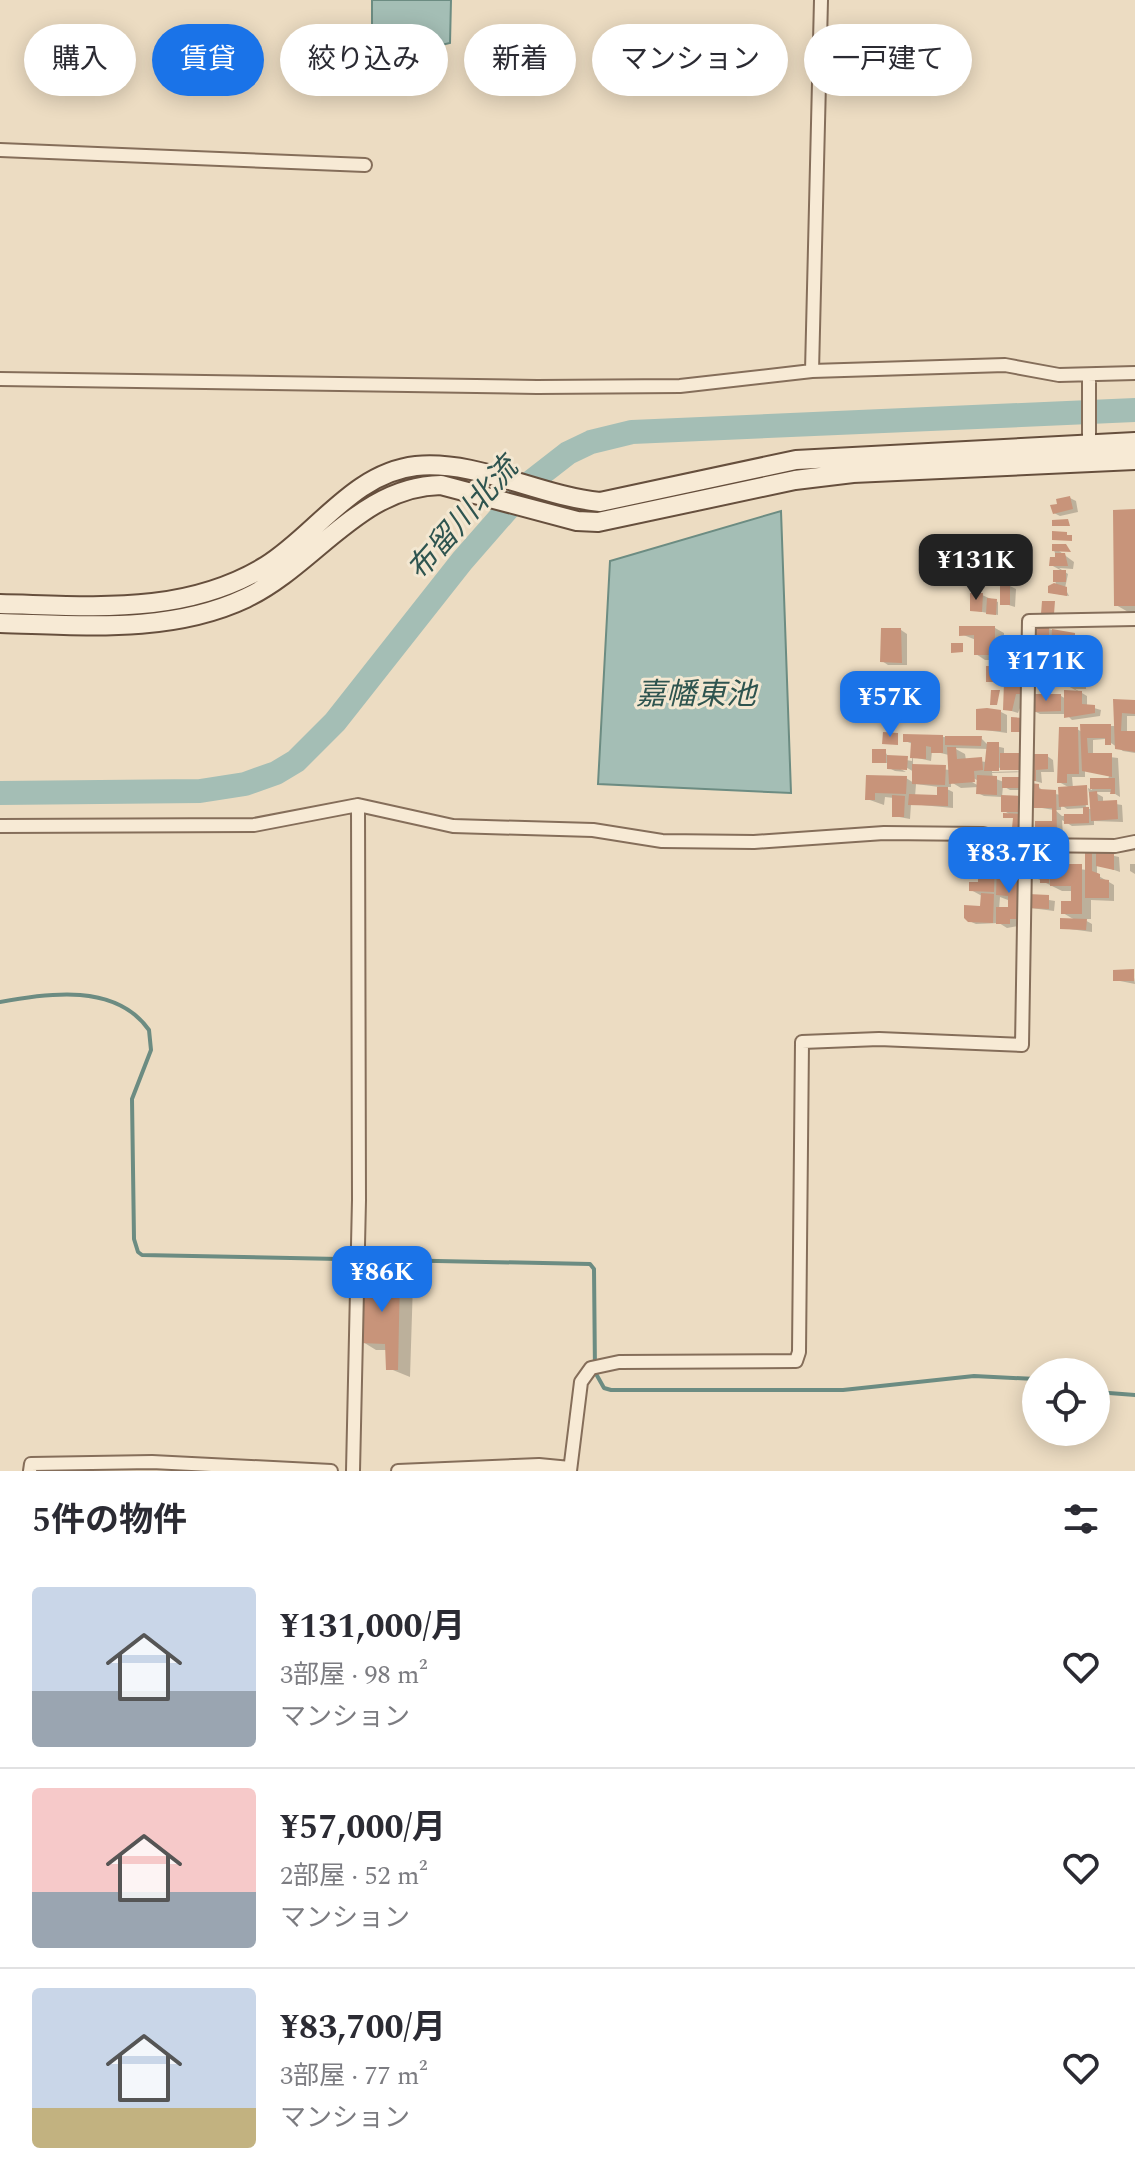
<!DOCTYPE html>
<html lang="ja">
<head>
<meta charset="utf-8">
<style>
  body { margin:0; font-family:Spectral,"Noto Sans JP",serif; background:#f2f2f3; color:#2b2b33; height:100vh; display:flex; flex-direction:column; font-size:30px; white-space:nowrap }
  * { box-sizing:border-box; margin:0 }
  p { font-size:26px; color:#7c7c81 }
  .icon { flex:none; width:44px; height:44px; fill:none; stroke:currentColor; stroke-width:2; stroke-linecap:round; stroke-linejoin:round }
  .map { position:relative; height:1471px; overflow:hidden }
  .details { display:flex; flex-direction:column; background:#fff; flex:1 }
  .details>* { flex:none }
  .banner { position:absolute; left:24px; top:24px; width:1088px; height:72px; display:flex; gap:16px }
  .tools { position:absolute; left:1022px; top:1358px; display:grid; gap:16px }
  .tools a { display:grid; place-items:center; width:88px; height:88px; border-radius:50%; background:#fff; box-shadow:0 4px 20px #0003; font-size:40px }
  .price { position:absolute; translate:-50% -68px; padding:0 18px; border-radius:16px; background:#1a73e8; color:#fff; font-size:26px; line-height:52px; filter:drop-shadow(0 2px 4px #0008) }
  .price::after { content:''; position:absolute; left:50%; top:48px; width:24px; height:18px; margin-left:-12px; background:inherit; clip-path:polygon(0 0,100% 0,50% 100%) }
  .price.active { background:#222; color:#fff }
  ul { padding:0; list-style:none }
  li { display:flex; align-items:center; gap:24px; height:200px; padding:0 32px }
  li+li { border-top:2px solid #e1e1e2 }
  li span { display:grid; place-items:center; flex:none; width:224px; height:160px; border-radius:8px; color:#555 }
  li>.icon { margin-inline-start:auto }
  span .icon { width:96px; height:96px; fill:#fffc; stroke-width:1 }
  li b { font-size:34px }
  h2 { display:flex; justify-content:space-between; align-items:center; height:96px; padding:0 32px; font-size:34px }
  .tag { padding:0 28px; border-radius:36px; background:#fff; box-shadow:0 4px 20px #0003; font-size:28px; line-height:72px }
  .tag.active { background:#1a73e8; color:#fff }
  .map>svg:first-child { display:block }
</style>
</head>
<body>
<div class="map">
<svg width="1135" height="1471" viewBox="0 0 1135 1471">
  <rect width="100%" height="100%" fill="#ecdcc2"/>
  <path fill="#a4beb5" stroke="#6c8c82" stroke-width="2" d="M372,0H451L450,43L372,61Z
    M781,511L791,793L598,784L610,561Z"/>
  <path fill="#0003" fill-rule="evenodd" d="M1070,498L1076,501L1078,512L1060,516L1054,513Z
    M1135,511V613H1130L1116,605Z
    M1054,550L1067,552L1059,551L1074,562L1073,569L1059,568L1068,574L1065,588L1069,596L1052,593L1056,588L1055,572H1064L1051,565L1057,559Z
    M1010,586L1016,589L1015,607L1002,603Z
    M982,595L998,602V615L972,610Z
    M995,628L1004,633V660H985L976,654V640L961,634Z
    M1049,629L1080,638V659H1060L1052,654V657H1036L1042,650L1033,645Z
    M901,630L907,634V665H888L882,661Z
    M1034,664H1044L1046,669H1036Z
    M1057,668L1086,675V689H1075L1087,696V706L1101,710L1100,716L1072,720L1066,714H1040L1034,711L1061,696L1066,699L1079,692L1066,685V675L1057,674Z
    M1006,684L1028,688L1018,713L1005,709Z
    M1115,701L1135,702V716H1127V733H1135V753L1123,751L1105,739L1093,740V755L1118,758L1120,797L1112,792H1094L1103,797V802L1122,805L1123,822L1094,821V825L1072,826L1062,820L1063,835L1043,836L1037,832L1054,823V810L1030,806L1023,828L1014,827L1015,818L1005,817L1012,816L1003,810L1038,786L1044,792L1061,795L1070,788L1059,782L1077,729L1082,732V726H1115ZM1085,770L1109,776L1108,780H1092V790L1088,788L1092,809H1086L1085,788H1073L1072,777H1085ZM1061,805L1067,809L1085,808V815L1062,816L1055,810H1061Z
    M1001,712L1007,715V733L978,729Z
    M942,737L981,738L987,744L1004,748V755L1047,756L1053,760L1054,772H1041L1042,783L1031,780L1030,772L992,773L993,778L1004,782L1019,779L1025,782V790H1010L1003,786L1002,797L984,796L978,793V787L961,788L951,782V787H943L953,792V808L911,804L910,819L894,816V798L885,797L884,805L867,799L868,777L906,778L914,783V772L899,763L897,767L906,772L895,771L889,768V763H876L885,751L888,757L912,761L913,744L905,741ZM954,748L988,749L987,762L966,760L965,754ZM932,751L949,755L950,770L913,766V757L931,761ZM1032,767V771L992,772V768ZM967,775L979,781V786L965,778ZM916,784L939,787V797H915Z
    M1091,851L1119,857L1120,872L1097,864V875L1114,885V901L1091,900V919H1083L1092,924V932L1062,928L1075,920L1063,913L1073,903V891H1062L1032,876L1031,897L1055,901L1054,911L1031,908L1030,924L1007,928L999,923L976,924L969,921L982,908V896L971,890L980,884V877L973,873L995,859L1005,864L1004,871L1022,874L1030,863L1048,860L1054,866L1087,870ZM1000,897L1008,900L1009,909H999Z
    M1130,864H1135V874L1130,871Z
    M1133,971L1135,984L1115,980Z
    M400,1275L413,1283L410,1377L388,1368L387,1350H376L363,1342Z"/>
  <g fill="none" stroke-linecap="round" stroke-linejoin="round">
    <path stroke="#6c8c82" stroke-width="4" d="M0,1002C48,993 116,983 149,1030L151,1050L132,1099L134,1239L138,1252L142,1255L590,1264L594,1269L595,1372L604,1388L611,1390H843L974,1376L1036,1379
      M1096,1392L1135,1395"/>
    <path stroke="#a4beb5" stroke-width="24" d="M0,793L200,791L245,784L276,773L296,761L335,722L462,561L532,481L568,453L591,442L632,432L1135,410"/>
  </g>
  <path fill="#c8947a" d="M1070,496L1073,509L1053,514L1050,505L1057,504L1056,499Z
    M1135,509V606H1114L1113,510Z
    M1068,519L1070,526H1052V520Z
    M1052,531L1067,532V535H1072V541L1052,540Z
    M1052,544H1066L1071,552L1052,551Z
    M1055,553H1065L1068,566H1049L1050,557H1055Z
    M1053,570H1066V582H1053Z
    M1054,583L1067,587V596L1048,593V586Z
    M1000,584H1010V605H1000Z
    M970,593H983L982,612L970,611Z
    M987,598L997,599L996,615L986,614Z
    M1042,601H1055L1054,614H1041Z
    M959,626H995V655H974V635L959,636Z
    M1032,627H1049V646H1031Z
    M881,628H901L902,663L880,662Z
    M1052,629L1075,633V657H1052L1050,652V657H1032V647L1051,648Z
    M951,643H963V652L951,653Z
    M986,666H996V682H986Z
    M1064,669H1081V687L1064,686Z
    M1004,682L1022,683V694H1016L1012,711L1003,710Z
    M991,690H1000L997,705H990Z
    M1064,690L1082,691V704L1095,705V713L1064,718Z
    M1032,694H1061V711L1032,712Z
    M1113,699L1135,700V714L1122,713L1121,731H1135V752L1115,749Z
    M987,708L1001,710V731L976,730V709Z
    M1011,717L1023,718V732H1011Z
    M1080,724H1111V745H1105V738H1087L1088,753H1112V777L1082,771Z
    M1059,727H1078L1079,774H1067V783H1057Z
    M883,732L898,733V745L882,744Z
    M903,734L943,735V753H931V747L926,746V759L910,758L911,742H903Z
    M945,736H982L981,746L945,745Z
    M987,742H999V771H984Z
    M947,747H956L957,759L982,757L983,770L974,771L975,782L949,784Z
    M872,749H886V763H872Z
    M1000,753H1022V770H1000Z
    M1028,754H1048V769L1036,770V781H1029Z
    M887,755L908,756L907,770L887,769Z
    M912,764L946,765L945,785L912,784Z
    M866,775L907,776L906,794L875,793V800H865Z
    M977,775L997,776V795L976,794Z
    M1002,777H1020V788H1002Z
    M1090,778H1115V794H1110L1111,789H1090Z
    M1029,783L1039,784V789L1056,790L1057,833H1035V821H1052V808H1029Z
    M1087,785L1088,805L1059,807L1058,787Z
    M937,787H948V806L908,805L909,794L937,795Z
    M1097,791L1098,801L1117,800L1118,819L1091,821L1089,792Z
    M892,795L905,796L904,817H892Z
    M1001,795L1025,796V812H1001Z
    M1083,807H1089V823L1064,824V814H1083Z
    M1003,813L1021,814V828H1012L1013,818H1003Z
    M1092,849V871L1100,874V879L1109,880V898H1085V850Z
    M1096,852H1114V870L1096,866Z
    M972,856L995,857L994,892L969,891V882H978V875H971Z
    M1034,858H1049V883H1040V876H1028V862H1034Z
    M1050,864H1082V914H1061V901H1071V886H1050Z
    M997,868L1023,872L1021,919H1010V924H996V907H1008V896L996,895Z
    M981,893L994,894L993,923L968,922L964,918V905L980,906Z
    M1028,894L1049,895V909L1027,908Z
    M1060,918L1087,919L1086,930L1060,929Z
    M1134,969V981H1113V970Z
    M367,1272L400,1273L398,1370H386L385,1344L361,1343L362,1279H367Z"/>
  <g fill="none" stroke-linecap="round" stroke-linejoin="round">
    <g stroke="#856e5a" stroke-width="16">
      <path id="street" d="M0,150L365,165
        M812,371L821,0
        M0,379L537,387L680,386L812,371L1005,365L1059,375L1135,373
        M1089,452V375
        M0,826L254,825L358,805L453,826L593,830L662,841L754,842L884,833L983,834L1026,845L1115,846L1135,842
        M30,1471L31,1464L152,1462L331,1471
        M353,1471L359,1200L358,805
        M398,1471L539,1465L570,1468
        M570,1471L581,1382L591,1368L619,1362L796,1361L799,1352L802,1042L879,1039L1022,1045L1029,621L1135,619"/>
    </g>
    <g stroke="#664f3d" stroke-width="22">
      <path id="secondary" d="M0,604C92,606 184,616 266,566C316,535 353,473 416,466C477,460 539,496 600,502L796,460L1135,442
        M0,623C81,625 170,634 246,598C315,565 360,486 441,485L577,521L598,522L795,480L853,473L1135,460"/>
    </g>
    <use href="#street" stroke="#f7ead5" stroke-width="12"/>
    <use href="#secondary" stroke="#f7ead5" stroke-width="18"/>
  </g>
  <g text-anchor="middle" dominant-baseline="central" stroke-width="6" stroke-linejoin="round" paint-order="stroke">
    <g font-size="30" font-style="italic" fill="#2e544f" stroke="#f3e7d1">
      <text transform="translate(463 519) rotate(-49)">布留川北流</text>
      <text x="696" y="695">嘉幡東池</text>
    </g>
  </g>
</svg>
<div class="tools">
<a><svg class="icon" aria-label="locate" viewBox="0 0 24 24"><circle cx="12" cy="12" r="6"/><path d="M12 2v4M12 18v4M2 12h4M18 12h4"/></svg></a>
</div>
<b class="price active" style="left:976px;top:602px">¥131K</b>
<b class="price" style="left:1046px;top:703px">¥171K</b>
<b class="price" style="left:890px;top:739px">¥57K</b>
<b class="price" style="left:1009px;top:895px">¥83.7K</b>
<b class="price" style="left:382px;top:1314px">¥86K</b>
<div class="banner">
<a class="tag">購入</a>
<a class="tag active">賃貸</a>
<a class="tag">絞り込み</a>
<a class="tag">新着</a>
<a class="tag">マンション</a>
<a class="tag">一戸建て</a>
</div>
</div>
<section class="details">
<h2>5件の物件<svg class="icon" aria-label="filters" viewBox="0 0 24 24"><path d="M4 7h16M4 17h16"/><circle cx="9" cy="7" r="2"/><circle cx="15" cy="17" r="2"/></svg></h2>
<ul>
<li><span style="background:linear-gradient(#c9d6e8 65%,#9aa5b1 0)"><svg class="icon" aria-label="home" viewBox="0 0 24 24"><path d="M3 11l9-7 9 7M6 9v11h12V9"/></svg></span><div><b>¥131,000/月</b><p>3部屋 · 98 m²</p><p>マンション</p></div><svg class="icon" aria-label="heart" viewBox="0 0 24 24"><path d="M12 20l-8-8c-3-5 5-10 8-4 3-6 11-1 8 4z"/></svg></li>
<li><span style="background:linear-gradient(#f6c9c9 65%,#9aa5b1 0)"><svg class="icon" aria-label="home" viewBox="0 0 24 24"><path d="M3 11l9-7 9 7M6 9v11h12V9"/></svg></span><div><b>¥57,000/月</b><p>2部屋 · 52 m²</p><p>マンション</p></div><svg class="icon" aria-label="heart" viewBox="0 0 24 24"><path d="M12 20l-8-8c-3-5 5-10 8-4 3-6 11-1 8 4z"/></svg></li>
<li><span style="background:linear-gradient(#c9d6e8 75%,#c2b280 0)"><svg class="icon" aria-label="home" viewBox="0 0 24 24"><path d="M3 11l9-7 9 7M6 9v11h12V9"/></svg></span><div><b>¥83,700/月</b><p>3部屋 · 77 m²</p><p>マンション</p></div><svg class="icon" aria-label="heart" viewBox="0 0 24 24"><path d="M12 20l-8-8c-3-5 5-10 8-4 3-6 11-1 8 4z"/></svg></li>
</ul>
</section>
</body>
</html>
